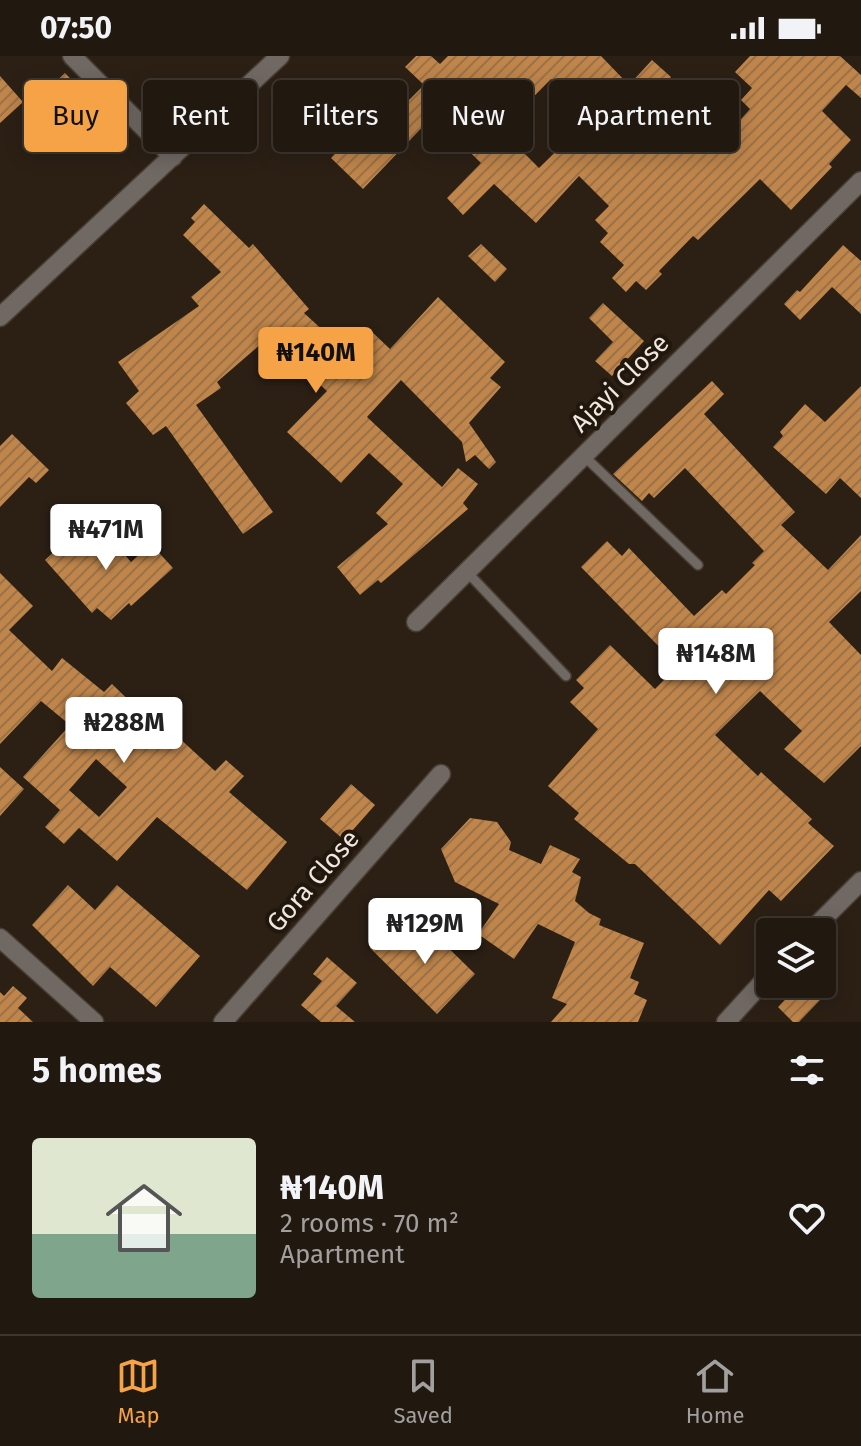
<!DOCTYPE html>
<html lang="en">
<head>
<meta charset="utf-8">
<style>
  body { margin:0; font-family:"Fira Sans",sans-serif; background:#292119; color:#f1f3f6; height:100vh; display:flex; flex-direction:column; font-size:30px; white-space:nowrap }
  * { box-sizing:border-box; margin:0 }
  p { font-size:26px; color:#a2a09f }
  .icon { flex:none; width:44px; height:44px; fill:none; stroke:currentColor; stroke-width:2; stroke-linecap:round; stroke-linejoin:round }
  .map { position:relative; height:966px; overflow:hidden }
  .sheet { display:flex; flex-direction:column; background:#211810; flex:1 }
  .sheet>* { flex:none }
  .top-card { position:absolute; left:24px; top:24px; width:814px; height:72px; display:flex; gap:16px }
  .fabs { position:absolute; left:756px; top:862px; display:grid; gap:16px }
  .fabs a { display:grid; place-items:center; width:80px; height:80px; border-radius:8px; background:#211810; box-shadow:0 4px 20px #0003,0 0 0 2px #3e3730; font-size:40px }
  .price { position:absolute; translate:-50% -68px; padding:0 18px; border-radius:8px; background:#fff; color:#222; font-size:26px; line-height:52px; filter:drop-shadow(0 2px 4px #0008) }
  .price::after { content:''; position:absolute; left:50%; top:48px; width:24px; height:18px; margin-left:-12px; background:inherit; clip-path:polygon(0 0,100% 0,50% 100%) }
  .price.on { background:#f6a247; color:#111 }
  ul { padding:0; list-style:none }
  li { display:flex; align-items:center; gap:24px; height:200px; padding:0 32px }
  li+li { border-top:2px solid #3e3730 }
  li span { display:grid; place-items:center; flex:none; width:224px; height:160px; border-radius:8px; color:#555 }
  li>.icon { margin-inline-start:auto }
  span .icon { width:96px; height:96px; fill:#fffc; stroke-width:1 }
  li b { font-size:34px }
  h2 { display:flex; justify-content:space-between; align-items:center; height:96px; padding:0 32px; font-size:34px }
  .tag { padding:0 28px; border-radius:8px; background:#211810; box-shadow:0 4px 20px #0003,0 0 0 2px #3e3730; font-size:28px; line-height:72px }
  .tag.on { background:#f6a247; color:#111 }
  .status { display:flex; justify-content:space-between; align-items:center; height:56px; padding:0 40px; background:#211810; direction:ltr }
  .status svg { height:22px; fill:currentColor }
  .dock { display:flex; justify-content:space-around; align-items:center; height:112px; border-top:2px solid #3e3730; background:#211810; font-size:22px; color:#a2a09f }
  .dock a { display:grid; justify-items:center; gap:4px }
  .dock .on { color:#f6a247 }
  .map>svg:first-child { display:block }
</style>
</head>
<body>
<div class="status"><b>07:50</b><svg viewBox="0 0 49 12"><path d="M0 12V9h3v3zM5 12V6h3v6zM10 12V3h3v9zM15 12V0h3v12zM26 1h20v11H26zM47 4h2v5h-2z"/></svg></div>
<div class="map">
<svg width="861" height="966" viewBox="0 0 861 966">
  <defs>
    <pattern id="building-hatch" width="6" height="6" patternUnits="userSpaceOnUse" patternTransform="scale(2)"><rect width="6" height="6" fill="#bf854a"/><path d="M-1 1l2-2M0 6l6-6M5 7l2-2" fill="none" stroke="#9b7248"/></pattern>
  </defs>
  <rect width="100%" height="100%" fill="#2c2015"/>
  <path fill="url(#building-hatch)" fill-rule="evenodd" d="M416,0H431L440,8L448,0H601L629,29L652,4L671,21L666,26L725,81L750,53L741,44L752,32L735,16L750,0H840L861,19V42L846,29L822,55L851,84L829,108L832,111L791,154L760,123L698,184L693,180L659,215L662,218L646,234L636,225L626,236L612,222L624,209L600,186L608,177L595,164L609,150L579,120L536,167L494,128L463,159L447,142L481,107L433,60L363,133L331,102L385,45L397,56L424,29L405,11ZM551,23L590,62L539,112L501,74Z
    M65,17L81,34L63,50L48,33Z
    M0,20L23,46L0,67Z
    M204,148L249,192L253,188L309,253L304,257L348,297L370,274L390,293L438,241L505,306L490,322L501,331L469,367L496,406L489,413L475,399L466,406L462,386L401,324L367,361L442,431L458,412L478,428L463,447L468,453L381,527L378,524L360,539L337,511L388,468L376,457L403,428L369,397L341,427L287,376L327,335L268,282L217,326L221,332L196,349L273,456L243,478L166,370L153,379L126,347L139,335L118,306L199,250L191,241L221,216L183,179L195,166L191,162Z
    M481,188L507,213L495,226L468,200Z
    M843,189L861,205V258L832,231L800,264L784,248L797,234L800,236Z
    M603,247L644,285L612,320L595,305L613,286L589,262Z
    M712,325L724,338L704,358L795,456L781,469L828,514L861,479V535L829,566L861,599V690L824,727L784,693L802,675L760,635L715,679L758,720L761,716L812,763L808,767L834,790L781,845L769,834L720,889L635,808H629L574,763L579,757L548,730L598,673L570,646L584,632L576,624L610,589L655,633L678,610L581,511L607,485L622,500L629,492L694,560L722,534L726,538L755,509L752,507L764,495L685,412L654,442L649,437L642,445L613,418Z
    M861,330V442L840,422L826,438L773,391L783,380L780,376L805,348L825,366Z
    M12,378L49,414L36,427L29,421L0,451V390Z
    M100,471L131,506L151,488L173,512L131,550L129,547L111,564L97,552L92,557L45,504L71,480L74,483L84,474L90,480Z
    M0,517L33,550L9,574L52,615L62,602L104,636L112,628L147,662L152,657L215,715L226,704L244,720L229,736L287,786L247,834L157,761L117,805L79,772L64,788L45,771L60,754L23,721L70,669L41,645L0,688ZM96,703L127,731L99,761L69,734Z
    M0,711L24,733L0,760Z
    M351,728L375,749L344,784L320,763Z
    M470,762L497,766L511,786L509,794L541,808L550,789L580,803L572,816L581,821L575,845L589,857L601,863L599,869L644,887L630,922L639,926L634,938L647,944L638,966H551L567,948L552,942L575,886L538,868L514,903L478,878L499,848L455,826L441,793Z
    M68,829L95,854L117,829L200,900L156,951L110,911L93,930L32,869Z
    M422,866L475,918L437,958L370,892L386,876L400,889Z
    M327,901L357,927L336,950L355,966H321L301,949L322,925L313,918Z
    M800,928H805L821,943L799,966H793L778,951Z
    M13,930L27,942L18,952L33,966H0V936L4,940Z"/>
  <g fill="none" stroke-linecap="round" stroke-linejoin="round">
    <g stroke="#473c31" stroke-width="12">
      <path id="lane" d="M584,400L698,509
        M467,516L566,620"/>
    </g>
    <g stroke="#473c31" stroke-width="21">
      <path id="street" d="M72,0L173,101
        M0,261L280,0
        M416,566L861,125
        M810,876L861,825
        M0,882L94,966
        M223,966L441,718
        M726,966L770,918"/>
    </g>
    <use href="#lane" stroke="#6f6863" stroke-width="9"/>
    <use href="#street" stroke="#6f6863" stroke-width="18"/>
  </g>
  <g text-anchor="middle" dominant-baseline="central" stroke-width="8" stroke-linejoin="round" paint-order="stroke">
    <g font-size="26" fill="#efe7e0" stroke="#22170c">
      <text transform="translate(620 327) rotate(-45)">Ajayi Close</text>
      <text transform="translate(313 825) rotate(-49)">Gora Close</text>
    </g>
  </g>
</svg>
<div class="fabs">
<a><svg class="icon" aria-label="layers" viewBox="0 0 24 24"><path d="M12 4l9 5-9 5-9-5zM3 14l9 5 9-5"/></svg></a>
</div>
<b class="price on" style="left:316px;top:339px">₦140M</b>
<b class="price" style="left:106px;top:516px">₦471M</b>
<b class="price" style="left:716px;top:640px">₦148M</b>
<b class="price" style="left:124px;top:709px">₦288M</b>
<b class="price" style="left:425px;top:910px">₦129M</b>
<div class="top-card">
<a class="tag on">Buy</a>
<a class="tag">Rent</a>
<a class="tag">Filters</a>
<a class="tag">New</a>
<a class="tag">Apartment</a>
</div>
</div>
<section class="sheet">
<h2>5 homes<svg class="icon" aria-label="filters" viewBox="0 0 24 24"><path d="M4 7h16M4 17h16"/><circle cx="9" cy="7" r="2"/><circle cx="15" cy="17" r="2"/></svg></h2>
<ul>
<li><span style="background:linear-gradient(#dfe7d0 60%,#7fa58c 0)"><svg class="icon" aria-label="home" viewBox="0 0 24 24"><path d="M3 11l9-7 9 7M6 9v11h12V9"/></svg></span><div><b>₦140M</b><p>2 rooms · 70 m²</p><p>Apartment</p></div><svg class="icon" aria-label="heart" viewBox="0 0 24 24"><path d="M12 20l-8-8c-3-5 5-10 8-4 3-6 11-1 8 4z"/></svg></li>
</ul>
</section>
<nav class="dock">
<a class="on"><svg class="icon" aria-label="map" viewBox="0 0 24 24"><path d="M3 6l6-2 6 2 6-2v14l-6 2-6-2-6 2zM9 4v14M15 6v14"/></svg>Map</a>
<a><svg class="icon" aria-label="saved" viewBox="0 0 24 24"><path d="M7 4h10v16l-5-4-5 4z"/></svg>Saved</a>
<a><svg class="icon" aria-label="home" viewBox="0 0 24 24"><path d="M3 11l9-7 9 7M6 9v11h12V9"/></svg>Home</a>
</nav>
</body>
</html>
